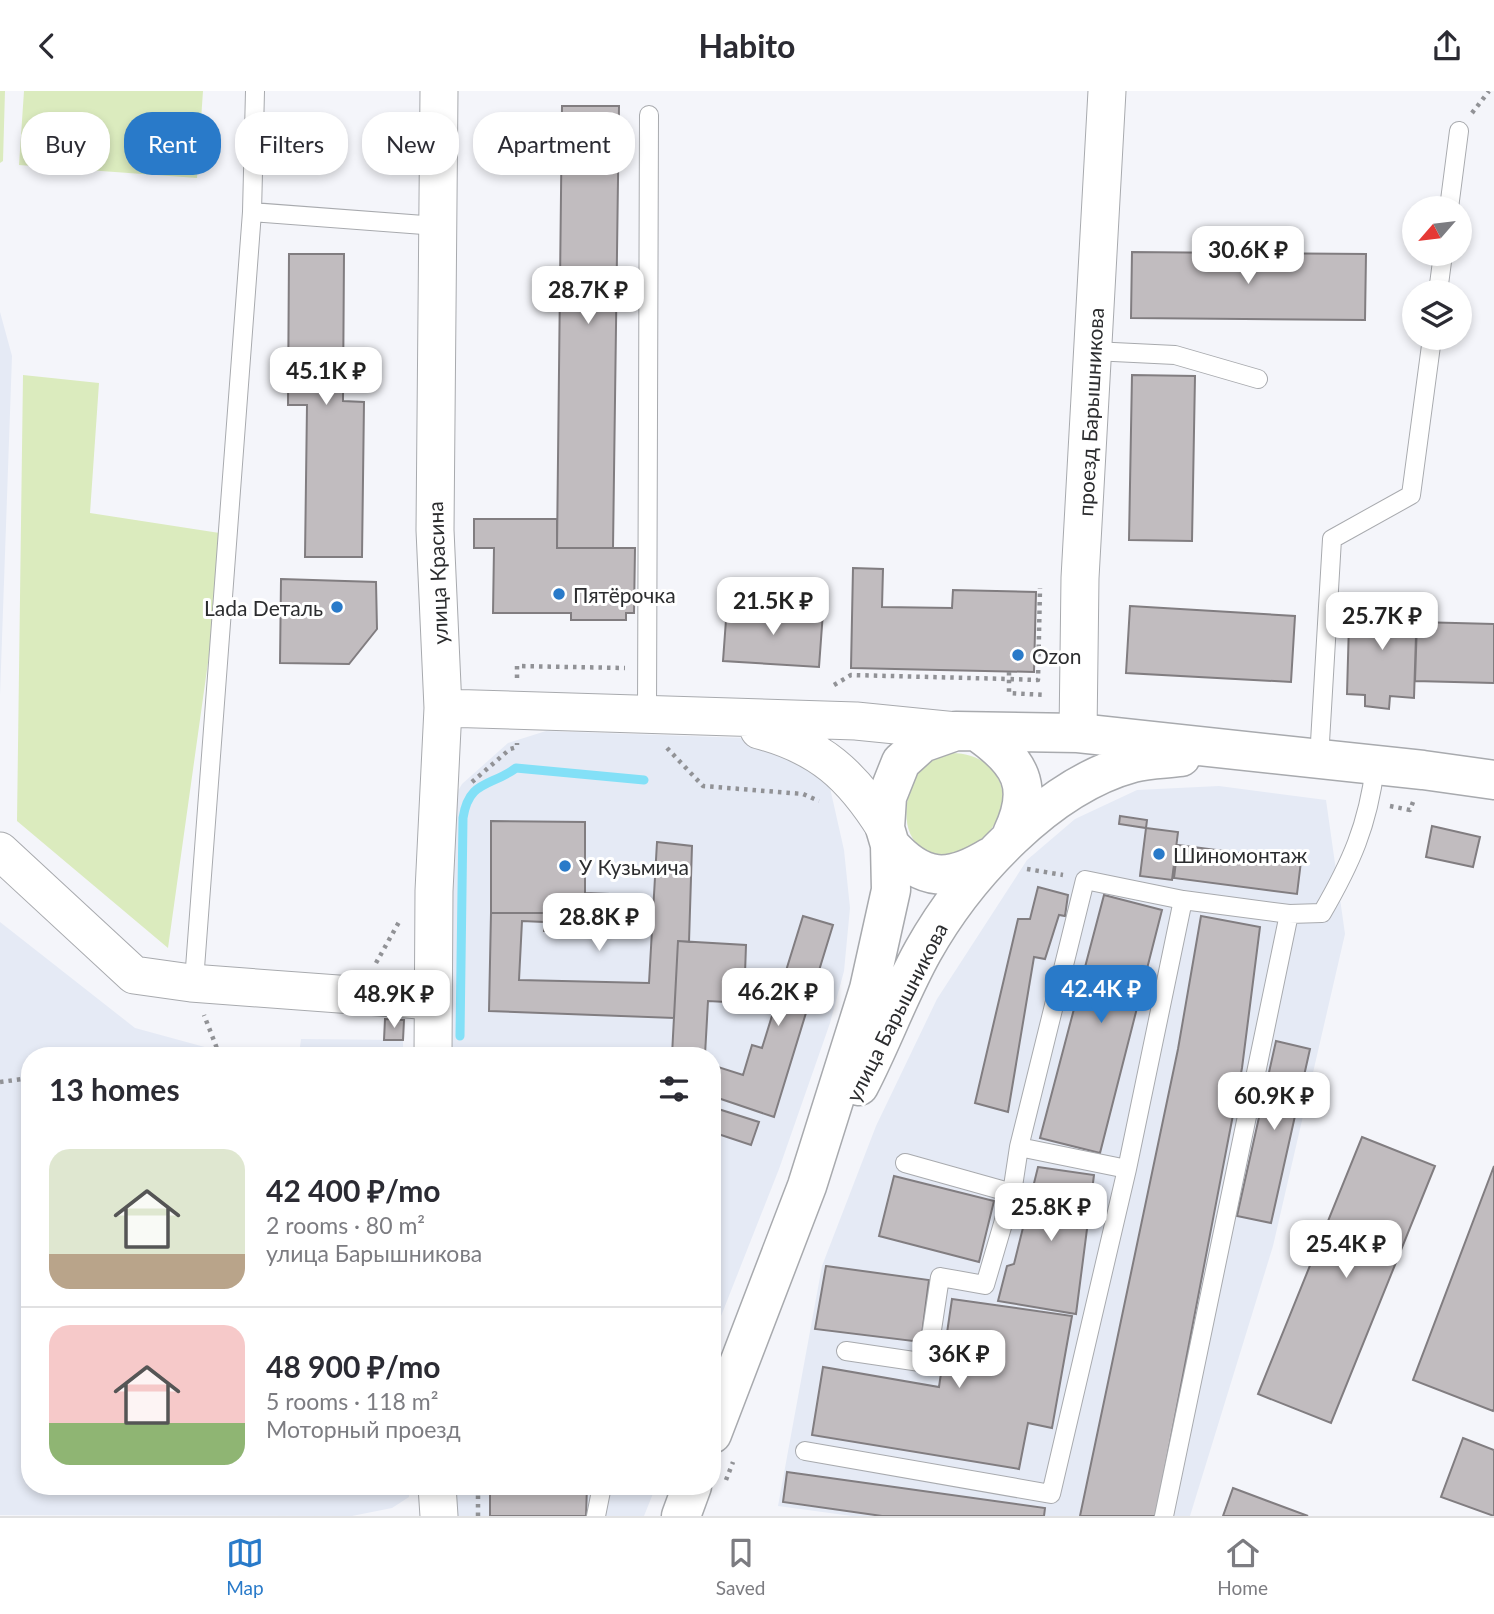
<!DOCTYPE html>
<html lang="en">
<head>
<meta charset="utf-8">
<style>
  body { margin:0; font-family:Lato,sans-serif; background:#f2f2f3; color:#2b2b33; height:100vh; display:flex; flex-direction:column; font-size:26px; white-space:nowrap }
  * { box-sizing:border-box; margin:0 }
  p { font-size:23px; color:#7c7c81 }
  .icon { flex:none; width:38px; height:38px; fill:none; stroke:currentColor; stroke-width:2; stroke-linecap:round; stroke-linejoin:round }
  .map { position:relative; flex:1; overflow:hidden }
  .sheet { position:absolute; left:21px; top:956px; width:700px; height:448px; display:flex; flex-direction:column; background:#fff; border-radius:28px; box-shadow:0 4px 10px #0003 }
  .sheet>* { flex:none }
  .banner { position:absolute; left:21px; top:21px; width:700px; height:63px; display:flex; gap:14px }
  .needle { width:46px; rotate:242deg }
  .fabs { position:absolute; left:1402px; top:105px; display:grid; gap:14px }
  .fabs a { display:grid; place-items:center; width:70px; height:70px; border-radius:50%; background:#fff; box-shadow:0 4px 10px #0003; font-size:35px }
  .price { position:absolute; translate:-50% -60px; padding:0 16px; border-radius:14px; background:#fff; color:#222; font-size:23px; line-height:46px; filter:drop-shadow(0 2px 4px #0008) }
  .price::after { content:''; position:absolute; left:50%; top:42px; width:21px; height:16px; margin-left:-10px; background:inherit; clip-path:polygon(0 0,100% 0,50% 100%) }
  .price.on { background:#297ac9; color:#fff }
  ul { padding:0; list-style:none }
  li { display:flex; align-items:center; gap:21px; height:175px; padding:0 28px }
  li+li { border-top:2px solid #e1e1e2 }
  li span { display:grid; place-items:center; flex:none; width:196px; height:140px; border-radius:21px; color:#555 }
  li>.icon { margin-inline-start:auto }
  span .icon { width:84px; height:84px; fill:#fffc; stroke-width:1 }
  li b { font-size:30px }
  h2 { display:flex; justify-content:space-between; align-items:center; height:84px; padding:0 28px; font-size:30px }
  .tag { padding:0 24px; border-radius:28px; background:#fff; box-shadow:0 4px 10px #0003; font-size:24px; line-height:63px }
  .tag.on { background:#297ac9; color:#fff }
  header { display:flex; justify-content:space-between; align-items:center; height:91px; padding:0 28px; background:#fff; font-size:32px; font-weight:700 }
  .tabs { display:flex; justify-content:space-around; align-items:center; height:98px; border-top:2px solid #e1e1e2; background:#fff; font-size:19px; color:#7c7c81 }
  .tabs a { display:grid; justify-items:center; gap:4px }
  .tabs .on { color:#297ac9 }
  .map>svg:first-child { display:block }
</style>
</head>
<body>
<header><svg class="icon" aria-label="back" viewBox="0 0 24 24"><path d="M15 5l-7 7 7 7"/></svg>Habito<svg class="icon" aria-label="share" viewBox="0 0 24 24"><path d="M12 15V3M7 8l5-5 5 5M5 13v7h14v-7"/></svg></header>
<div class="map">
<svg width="1494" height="1425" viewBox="0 0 1494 1425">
  <rect width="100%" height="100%" fill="#f4f5fa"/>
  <path fill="#e5eaf5" d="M0,221L12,265L0,604Z
    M546,640L746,647L828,688L844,759L850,817L844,880L830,932L779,1078L712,1248V964H447L455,705L462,693L508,652Z
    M1219,695L1326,709L1345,843L1273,1155L1190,1425H852L778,1415L822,1175L876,1035L937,908L1027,769L1075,728L1137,699Z
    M0,831L135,937L234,964H30V1395H409V1406L392,1417L352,1425L0,1424Z
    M301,948L403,949V964H299Z
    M452,1395H656L644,1425H453Z"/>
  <path fill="#dbebbe" d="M0,0H5L3,70L0,72Z
    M24,0H203L197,87L19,74Z
    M23,284L99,292L90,422L226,443L168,857L17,730Z
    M950,662C1001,661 1021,712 983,747C974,756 960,760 949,765C940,764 930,764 923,758C895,740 906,688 929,670C935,666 944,664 950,662Z"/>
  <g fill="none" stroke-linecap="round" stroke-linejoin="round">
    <path stroke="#83e0f7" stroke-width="9" d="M460,945L463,727C469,689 490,696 516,677L644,689"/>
  </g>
  <path fill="#c1bcbf" stroke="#817d80" stroke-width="2" d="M562,15H619L613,457H557Z
    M1132,161L1366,163L1365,229L1131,227Z
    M289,163H344L343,310L364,311L362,466H305L307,314H288Z
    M1132,284L1195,285L1192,450L1129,449Z
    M474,428H557V457H635L634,522H626V529H571V522H493L494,457H474Z
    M853,477L883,478L882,516L952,517L953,499L1036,501L1034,581L851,577Z
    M281,488L376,491L377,538L349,573L280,572Z
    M1361,512L1417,513L1414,607L1390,605L1389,618L1365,615V604L1347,603L1349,532L1352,520Z
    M727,515L823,521L819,576L723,570Z
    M1130,515L1295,525L1291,591L1126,582Z
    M1417,531L1494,533V592L1415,590Z
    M1120,725L1147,729L1146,737L1119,733Z
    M491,730L585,731V822H491Z
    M1432,735L1480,746L1473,776L1426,766Z
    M1146,737L1178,741L1172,789L1140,785Z
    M657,751L692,755L689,851L678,850L674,927L489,920L491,822H585V802L609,803L607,833L595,832L583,840H544V831L522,830L519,889L649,892Z
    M1178,754L1301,770L1297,803L1174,787Z
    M1038,796L1068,804L1065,825L1059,824L1045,868L1034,866L1008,1021L975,1012L1018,828H1030Z
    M1104,804L1162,819L1100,1062L1040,1047Z
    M803,825L833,834L774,1026L712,1005V974L743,984L752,954L762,957Z
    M1201,825L1260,836L1242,977L1156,1425H1080L1178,958Z
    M678,850L746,854L744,912L708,910L705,964H672Z
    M385,928L404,929L403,949H384Z
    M1276,950L1310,958L1271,1132L1237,1125Z
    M712,1016L759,1031L751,1054L712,1041Z
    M1362,1046L1435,1075L1331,1332L1258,1303Z
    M1494,1075V1318L1493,1320L1413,1289Z
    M1038,1076L1094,1084L1076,1223L998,1210L1007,1175L1014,1173Z
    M894,1085L994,1110L979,1171L879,1145Z
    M826,1175L929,1189L921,1251L815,1238Z
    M952,1208L1072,1225L1052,1337L1028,1332L1019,1378L812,1344L823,1276L939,1296Z
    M1463,1347L1494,1359V1425L1441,1406Z
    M787,1381L1045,1417L1044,1425H882L783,1411Z
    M490,1395H587L586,1425H490Z
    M1233,1397L1308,1425H1223Z"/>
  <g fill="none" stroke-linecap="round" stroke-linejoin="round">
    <g stroke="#a8aaae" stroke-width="20">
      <path id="lane" d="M1449,117L1459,40
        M252,121L437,135
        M1438,201L1443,163
        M1093,260L1175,264L1258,288
        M647,621L649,24
        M1319,668L1332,448L1411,404L1432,247
        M195,877L252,121L255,0
        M1019,1056L1085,789L1183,809
        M905,1072L1012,1102
        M846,1260L927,1272L940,1186L985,1194L1012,1102L1019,1056L1127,1078
        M805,1360L1051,1403L1127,1078L1183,809L1289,823L1322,822C1351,772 1368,734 1375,676
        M596,1425L602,1395
        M1164,1425L1289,823"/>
    </g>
    <g stroke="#a8aaae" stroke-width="39">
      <path id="street" d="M443,617L856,630L956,640
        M759,639C820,655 852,684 885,737
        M1078,642L1080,487L1107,0
        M0,760L134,884L191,892L433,910
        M433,964L434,800L443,617L435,439L439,0
        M437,1395L439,1425"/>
    </g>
    <g stroke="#a8aaae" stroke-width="41">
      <path id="secondary" d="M979,642C1020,671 1035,695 1012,743
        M890,754C923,791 949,791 990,766
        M859,995C882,951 899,903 923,860C965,785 1047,695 1133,672C1148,668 1165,668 1181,666
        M712,1343L807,1095L869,898L891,799L890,754L885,737L887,706L901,671L922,652L956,640L1078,642L1423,679L1494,689
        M681,1425L692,1395"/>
    </g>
    <path stroke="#919296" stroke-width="4.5" stroke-dasharray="3.5 5" stroke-linecap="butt" d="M1472,22L1489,0
      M1009,581V588L1038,589L1040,497
      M517,587V575L625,577
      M834,594L851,584L1009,588V602L1045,604
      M667,657L703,695L803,703L819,710
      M472,691L510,658L517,656V652
      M1390,715L1410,719L1413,711
      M1027,778L1063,784
      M376,872L399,831
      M188,964L218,960L204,924
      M0,991L30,987
      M726,1389L733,1371
      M478,1425V1395"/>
    <use href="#lane" stroke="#fff" stroke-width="18"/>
    <use href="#street" stroke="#fff" stroke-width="37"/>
    <use href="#secondary" stroke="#fff" stroke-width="38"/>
  </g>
  <g fill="#297ac9" stroke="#fff" stroke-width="2.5">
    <circle cx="559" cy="503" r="7"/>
    <circle cx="337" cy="516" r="7"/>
    <circle cx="1018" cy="564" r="7"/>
    <circle cx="1159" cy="763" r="7"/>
    <circle cx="565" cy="775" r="7"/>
  </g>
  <g text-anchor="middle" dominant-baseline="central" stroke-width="6" stroke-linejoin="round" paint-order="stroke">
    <g font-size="21" fill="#2c2d2f" stroke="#fff">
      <text transform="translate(1090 321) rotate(-87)">проезд Барышникова</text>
      <text transform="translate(437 482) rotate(-92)">улица Красина</text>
      <text transform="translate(896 921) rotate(-63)">улица Барышникова</text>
    </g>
    <g font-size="21" fill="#2c2d2f" stroke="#fff" text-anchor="start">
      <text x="573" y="503">Пятёрочка</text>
      <text x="323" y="516" text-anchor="end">Lada Dеталь</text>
      <text x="1032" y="564">Ozon</text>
      <text x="1173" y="763">Шиномонтаж</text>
      <text x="579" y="775">У Кузьмича</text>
    </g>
  </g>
</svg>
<div class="fabs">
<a><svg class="needle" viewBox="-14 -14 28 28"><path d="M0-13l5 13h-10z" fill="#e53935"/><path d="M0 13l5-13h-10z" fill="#7c7c81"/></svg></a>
<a><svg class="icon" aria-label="layers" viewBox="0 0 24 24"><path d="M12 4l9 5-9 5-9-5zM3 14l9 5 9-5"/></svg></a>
</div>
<b class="price" style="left:1248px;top:195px">30.6K ₽</b>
<b class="price" style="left:588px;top:235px">28.7K ₽</b>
<b class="price" style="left:326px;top:316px">45.1K ₽</b>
<b class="price" style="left:773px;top:546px">21.5K ₽</b>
<b class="price" style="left:1382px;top:561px">25.7K ₽</b>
<b class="price" style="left:599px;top:862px">28.8K ₽</b>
<b class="price on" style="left:1101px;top:934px">42.4K ₽</b>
<b class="price" style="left:778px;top:937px">46.2K ₽</b>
<b class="price" style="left:394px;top:939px">48.9K ₽</b>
<b class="price" style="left:1274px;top:1041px">60.9K ₽</b>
<b class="price" style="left:1051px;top:1152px">25.8K ₽</b>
<b class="price" style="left:1346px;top:1189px">25.4K ₽</b>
<b class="price" style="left:959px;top:1299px">36K ₽</b>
<div class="banner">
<a class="tag">Buy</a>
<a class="tag on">Rent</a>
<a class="tag">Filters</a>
<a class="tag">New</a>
<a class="tag">Apartment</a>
</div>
<section class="sheet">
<h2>13 homes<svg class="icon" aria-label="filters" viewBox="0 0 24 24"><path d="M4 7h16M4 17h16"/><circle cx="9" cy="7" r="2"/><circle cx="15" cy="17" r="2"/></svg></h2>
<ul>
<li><span style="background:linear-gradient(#dfe7d0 75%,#b9a48a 0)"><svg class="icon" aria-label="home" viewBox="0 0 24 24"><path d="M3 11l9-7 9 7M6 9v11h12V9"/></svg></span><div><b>42 400 ₽/mo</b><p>2 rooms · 80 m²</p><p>улица Барышникова</p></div></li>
<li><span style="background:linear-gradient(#f6c9c9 70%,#8fb573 0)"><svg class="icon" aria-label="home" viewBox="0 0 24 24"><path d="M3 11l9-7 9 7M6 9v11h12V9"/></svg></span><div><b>48 900 ₽/mo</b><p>5 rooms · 118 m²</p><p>Моторный проезд</p></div></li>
</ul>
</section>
</div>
<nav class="tabs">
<a class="on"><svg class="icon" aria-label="map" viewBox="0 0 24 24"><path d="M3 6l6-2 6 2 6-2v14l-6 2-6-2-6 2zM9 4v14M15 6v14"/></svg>Map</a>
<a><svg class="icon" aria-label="saved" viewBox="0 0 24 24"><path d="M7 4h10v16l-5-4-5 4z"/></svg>Saved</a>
<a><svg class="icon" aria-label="home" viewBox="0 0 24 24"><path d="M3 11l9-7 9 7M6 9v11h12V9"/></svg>Home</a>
</nav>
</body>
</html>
